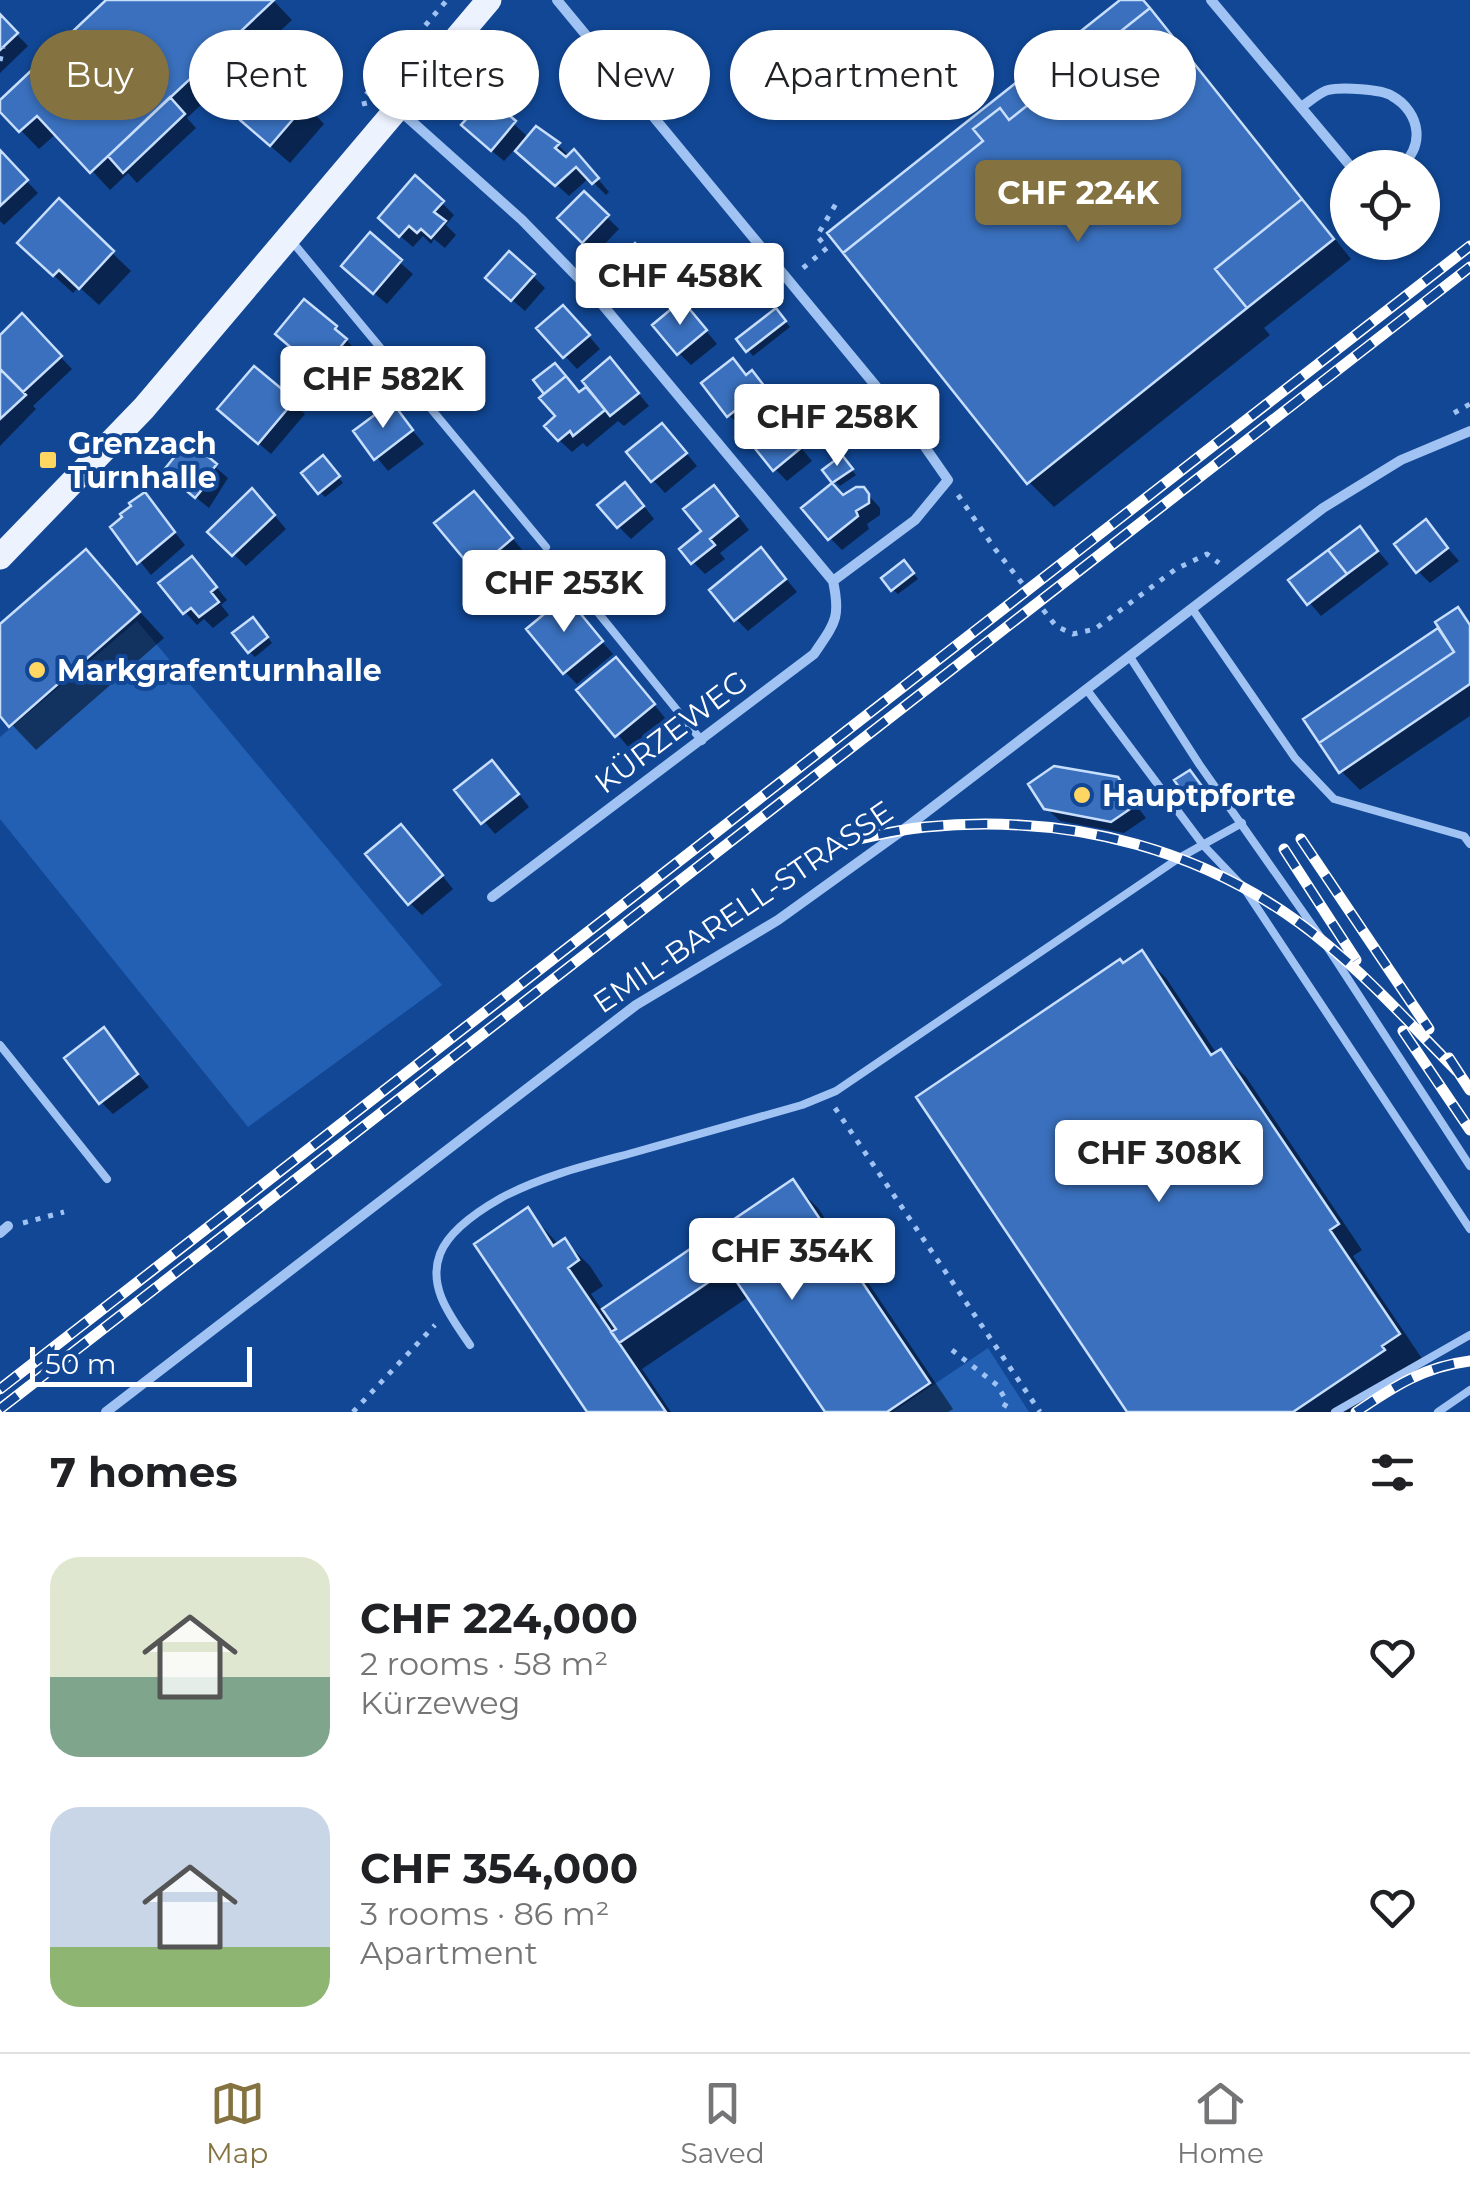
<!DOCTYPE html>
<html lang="en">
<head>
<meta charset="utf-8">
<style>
  body { margin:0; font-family:Montserrat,sans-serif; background:#f6f6f6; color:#202124; height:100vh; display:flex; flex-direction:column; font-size:38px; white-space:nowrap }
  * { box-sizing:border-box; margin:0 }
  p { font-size:32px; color:#757577 }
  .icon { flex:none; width:55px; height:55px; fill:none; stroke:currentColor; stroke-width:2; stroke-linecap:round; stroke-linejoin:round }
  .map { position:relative; height:1412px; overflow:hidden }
  .details { display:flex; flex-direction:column; background:#fff; flex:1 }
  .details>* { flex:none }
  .banner { position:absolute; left:30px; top:30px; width:1410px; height:90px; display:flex; gap:20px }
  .buttons { position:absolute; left:1330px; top:150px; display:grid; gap:20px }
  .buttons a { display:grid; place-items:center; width:110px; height:110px; border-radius:50%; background:#fff; box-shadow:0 2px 8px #0004; font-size:50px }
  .scale { position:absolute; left:30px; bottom:25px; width:222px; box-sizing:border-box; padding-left:10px; border:5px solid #fff; border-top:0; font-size:28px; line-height:35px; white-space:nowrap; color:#fff; -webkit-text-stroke:8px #114795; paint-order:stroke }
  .price { position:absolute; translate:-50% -85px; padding:0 22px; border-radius:10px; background:#fff; color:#222; font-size:32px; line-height:65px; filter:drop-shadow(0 2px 5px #0008) }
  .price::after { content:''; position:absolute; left:50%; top:60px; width:30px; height:22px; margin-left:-15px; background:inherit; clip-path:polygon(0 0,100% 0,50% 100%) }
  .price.current { background:#847240; color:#fff }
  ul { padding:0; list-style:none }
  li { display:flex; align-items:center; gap:30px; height:250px; padding:0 50px }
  li span { display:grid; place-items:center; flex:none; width:280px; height:200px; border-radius:30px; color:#555 }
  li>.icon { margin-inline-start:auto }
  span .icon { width:120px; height:120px; fill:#fffc; stroke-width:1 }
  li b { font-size:42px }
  h2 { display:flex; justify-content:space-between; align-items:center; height:120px; padding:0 50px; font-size:42px }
  .pill { padding:0 35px; border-radius:45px; background:#fff; box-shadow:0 2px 8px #0004; font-size:35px; line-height:90px }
  .pill.current { background:#847240; color:#fff }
  .tab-bar { display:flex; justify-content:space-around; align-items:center; height:140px; border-top:2px solid #e0e0e0; background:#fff; font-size:28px; color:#757577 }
  .tab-bar a { display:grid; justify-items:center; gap:5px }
  .tab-bar .current { color:#847240 }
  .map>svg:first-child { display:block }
</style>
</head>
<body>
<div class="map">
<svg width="1470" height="1412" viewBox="0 0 1470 1412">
  <rect width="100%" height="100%" fill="#114795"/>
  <path fill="#2360b4" d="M137,621L442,985L248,1127L0,819V737Z
    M988,1348L1029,1412H893Z"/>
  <path fill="#0007" d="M110,0H273L292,20L187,118L196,128L137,183L128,173L110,190L57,133L39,149L0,109V103Z
    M1124,0H1141L1175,37L1351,259L1264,328L1270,335L1054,507L1029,482Z
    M0,17L28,46L0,73Z
    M284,42L327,82L307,106L324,124L290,163L254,132Z
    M487,99L529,138L558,145L570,157L586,165L609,192L606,195L589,178L569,196L516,148L504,161L476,138Z
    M0,153L38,193L4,225L0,221Z
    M584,195L619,229L596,253L561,218Z
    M59,202L131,271L99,305L79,287L73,293L39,262Z
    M442,203L454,215L446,225L456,235L445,248L434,239L431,244L423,236L413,247L393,230Z
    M370,236L413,274L387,304L356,278Z
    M647,259L670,285L645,307L633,295Z
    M710,272L719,284L704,295L698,290Z
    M533,276L545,288L525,311L501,290Z
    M694,316L717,344L691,365L679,353Z
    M22,317L72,369L33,406L36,409L0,446V338Z
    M781,317L790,327L753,356L748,350Z
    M575,320L600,349L577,369L565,356Z
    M336,328L358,353L338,377L326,368L323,373L291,346Z
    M622,373L649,406L624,426L618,421L587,447L583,443L572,452L559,440L580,395Z
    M752,373L776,400L741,427L729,415Z
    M293,402L305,414L271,454L232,421Z
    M391,405L424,444L388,471L356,432Z
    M789,433L812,461L787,481L775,469Z
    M674,438L697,466L665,493L653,480Z
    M188,444L228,478L209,508L178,483Z
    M328,464L343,483L325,497L320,492Z
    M847,464L856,475L840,486L834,481Z
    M863,489L880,508V515L867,524L869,529L842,550L830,538L844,498Z
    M145,495L185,545L151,575L113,528Z
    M637,497L654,519L631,539L619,527Z
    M726,500L749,530L720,553L725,559L705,574L693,562L704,532Z
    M264,503L286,529L246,566L210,532Z
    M486,506L524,552L488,582L438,524Z
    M1425,522L1459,561L1430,583L1418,571Z
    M1360,529L1389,564L1321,616L1291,581Z
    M86,553L164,638L36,750L0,712V628Z
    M773,563L797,592L748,631L736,619Z
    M909,568L918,579L898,594L892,589Z
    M204,572L227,600L221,605L229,615L213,628L204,619L197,625L185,612Z
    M573,609L613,654L577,684L565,672Z
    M1458,610L1470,622V716L1360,790L1341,771L1306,720L1442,629Z
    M258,625L272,643L255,657L250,652Z
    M628,672L665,718L629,748L580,690Z
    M504,775L529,807L495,834L457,790Z
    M1195,778L1207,796L1195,804L1190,798Z
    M1117,780L1146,818L1124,833L1060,821L1046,808Z
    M413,840L453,889L422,915L410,903Z
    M1141,953L1166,978L1217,1054L1221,1052L1246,1077L1362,1250L1353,1256L1423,1360L1406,1372L1408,1376L1355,1412H1130L1123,966Z
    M103,1031L149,1087L113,1114L101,1102Z
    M793,1183L818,1208L953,1409L948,1412H828L750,1296L642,1369L671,1412H592L528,1211L559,1245L565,1241L590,1266L603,1286L591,1294L603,1311Z"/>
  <path fill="#3a70bd" stroke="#c7defd" stroke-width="2.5" d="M106,0H274L90,173L37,116L19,132L0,112V100Z
    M1120,0H1143L1150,8L1009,120L1000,108L973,129L983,141L843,253L827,233Z
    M1150,8L1302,199L1215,269L1247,308L1027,484L843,253L983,141L973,129L1000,108L1009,120Z
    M0,14L18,33L0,50Z
    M283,38L310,62L288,87L307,103L270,146L232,113L270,69L263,63Z
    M487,96L516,121L491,151L461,125Z
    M170,97L185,114L123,173L108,156Z
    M536,126L560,143L555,148L566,157L574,149L599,178L592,184L576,167L555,186L515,151Z
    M0,150L28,180L0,206Z
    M415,175L444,201L434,212L446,221L431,238L421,229L417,233L409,226L399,237L378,218Z
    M584,191L609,215L582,243L557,218Z
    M59,198L114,251L79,289L59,270L53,276L17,243Z
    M1302,199L1334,239L1247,308L1215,269Z
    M370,232L402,260L373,294L341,266Z
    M635,243L660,272L631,297L606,269Z
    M509,251L535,274L511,301L485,278Z
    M704,263L715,277L696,292L686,278Z
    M304,299L337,326L335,329L347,339L324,367L313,358L309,363L275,334Z
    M682,300L707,330L677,355L652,325Z
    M563,305L590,335L563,358L536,328Z
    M776,308L786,321L746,352L736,339Z
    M22,313L62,356L23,392L0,369V335Z
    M610,357L639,393L610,416L582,381Z
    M733,358L746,375L752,370L765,387L727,417L701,383Z
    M555,363L566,376L544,394L533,380Z
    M254,366L295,400L258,444L217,409Z
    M0,369L26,395L0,419Z
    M566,376L579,392L586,387L605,410L573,436L570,431L558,441L544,426L555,416L539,398Z
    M392,402L413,430L374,460L353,431Z
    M777,418L802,447L773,471L749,441Z
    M662,423L687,453L651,482L626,452Z
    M188,440L217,464L207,477L210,480L195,498L163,471Z
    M323,455L340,476L318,494L301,473Z
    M842,455L853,469L832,483L822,470Z
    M625,482L644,506L617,528L597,505Z
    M832,483L843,495L856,487H864L869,494V503L856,511L858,516L828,540L801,508Z
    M714,485L738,516L710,539L715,545L691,564L679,549L701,531L683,509Z
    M252,488L275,515L232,556L207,532Z
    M474,491L513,538L474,571L434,523Z
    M145,492L175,532L137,564L110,527L122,517L120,514L131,506L129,503Z
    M1426,519L1448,548L1416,573L1394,544Z
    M1360,526L1378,551L1347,574L1328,550Z
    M761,547L786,579L734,621L709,590Z
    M86,549L140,612L9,727L0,716V624Z
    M1328,550L1347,574L1307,605L1288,580Z
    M192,556L217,587L211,592L219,602L199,617L191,608L183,614L158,583Z
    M904,560L914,573L891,591L881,578Z
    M566,596L603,641L563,674L526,629Z
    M1458,607L1470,625V684L1339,773L1319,743L1454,652L1435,622Z
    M253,617L268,637L248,653L232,633Z
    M1438,628L1454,652L1319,743L1303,719Z
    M616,657L655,704L615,737L576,690Z
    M492,760L519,794L481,824L454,790Z
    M1054,766L1118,777L1136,805L1111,822L1044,809L1028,784Z
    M1190,770L1204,789L1188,800L1174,780Z
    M401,824L443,875L408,905L365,854Z
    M1142,950L1211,1055L1221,1049L1339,1224L1330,1230L1400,1334L1382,1346L1385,1350L1293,1412H1127L916,1097L1120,959L1123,963Z
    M104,1027L138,1074L99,1104L64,1058Z
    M793,1179L930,1383L887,1412H825L728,1269L619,1343L611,1332L616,1329L602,1309Z
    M528,1207L553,1246L565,1238L579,1260L568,1268L666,1412H587L474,1244Z"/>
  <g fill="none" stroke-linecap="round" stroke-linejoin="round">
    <path stroke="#a0c3f3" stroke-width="5" stroke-dasharray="5 8" stroke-linecap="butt" d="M0,61L3,47
      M365,106L363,98L447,0
      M803,268L827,248L817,236L837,202
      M1454,413L1470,404
      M958,495L995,549L1056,626L1073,634L1095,629L1176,569L1207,554L1219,563
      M835,1108L1040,1412
      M23,1223L64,1212
      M952,1350L997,1385L1007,1402L1001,1412
      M353,1412L435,1325"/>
    <path stroke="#a0c3f3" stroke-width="8" d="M290,239L546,547
      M557,562L702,741
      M1193,610L1295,758L1334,799L1464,836L1470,844
      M1130,657L1199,764L1324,942L1470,1166
      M1087,690L1204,846L1244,888L1470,1229
      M0,1045L107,1179
      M470,1345C452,1318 427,1288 440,1254C449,1230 480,1210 501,1198C542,1176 588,1165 632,1153C689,1137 746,1121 802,1105L836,1091L1179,858L1242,823
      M1335,1412L1470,1335
      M1438,1412L1470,1390"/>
    <path stroke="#a0c3f3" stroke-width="10" d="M557,0L918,437L948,480L915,520L833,581
      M1211,0L1352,168
      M1301,107C1309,102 1320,92 1328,90C1341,87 1382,89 1392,96C1421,112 1426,149 1398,168
      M398,109L522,220L591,291L833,581C841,618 835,623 814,654L492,897
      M0,1233L8,1226
      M106,1412L636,1005L778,920L903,830L1323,508L1401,460L1470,431"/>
    <path stroke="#ecf3ff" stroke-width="25" d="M0,557L144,408L489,0"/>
    <g stroke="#fff" stroke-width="11">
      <path id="rail" d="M1301,839L1429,1029
        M835,844C865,838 895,830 925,827C1070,813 1212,849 1325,943C1372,981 1414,1028 1457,1071
        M1284,849L1356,960
        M1403,1031L1470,1130
        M1449,1058L1470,1090
        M0,1389L1470,246
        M0,1409L1470,267
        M1356,1412C1395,1386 1423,1367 1470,1361"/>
    </g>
    <use href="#rail" stroke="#114795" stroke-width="8" stroke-dasharray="22" stroke-linecap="butt"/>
  </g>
  <g fill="#ffd662" stroke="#114795" stroke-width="4">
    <rect x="38" y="450" width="20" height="20" rx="5"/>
    <circle cx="37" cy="670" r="10"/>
    <circle cx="1082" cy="795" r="10"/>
  </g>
  <g text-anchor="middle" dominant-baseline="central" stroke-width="8" stroke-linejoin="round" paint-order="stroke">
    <g font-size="30" font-weight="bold" fill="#fff" stroke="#114795" text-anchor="start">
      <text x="68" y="443">Grenzach<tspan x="68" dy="34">Turnhalle</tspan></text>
      <text x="57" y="670">Markgrafenturnhalle</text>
      <text x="1102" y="795">Hauptpforte</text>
    </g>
    <g font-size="30" fill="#fff" stroke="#114795">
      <text transform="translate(671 732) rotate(-37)">KÜRZEWEG</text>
      <text transform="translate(743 907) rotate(-34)">EMIL-BARELL-STRASSE</text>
    </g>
  </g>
</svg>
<div class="buttons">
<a><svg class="icon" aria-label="locate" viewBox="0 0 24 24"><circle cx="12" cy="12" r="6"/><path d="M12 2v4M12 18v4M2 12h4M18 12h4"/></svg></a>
</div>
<div class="scale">50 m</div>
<b class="price current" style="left:1078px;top:245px">CHF 224K</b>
<b class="price" style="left:680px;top:328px">CHF 458K</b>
<b class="price" style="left:383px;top:431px">CHF 582K</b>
<b class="price" style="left:837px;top:469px">CHF 258K</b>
<b class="price" style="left:564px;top:635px">CHF 253K</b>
<b class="price" style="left:1159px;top:1205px">CHF 308K</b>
<b class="price" style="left:792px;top:1303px">CHF 354K</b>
<div class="banner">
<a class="pill current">Buy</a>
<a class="pill">Rent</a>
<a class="pill">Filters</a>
<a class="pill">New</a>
<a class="pill">Apartment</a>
<a class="pill">House</a>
</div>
</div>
<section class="details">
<h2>7 homes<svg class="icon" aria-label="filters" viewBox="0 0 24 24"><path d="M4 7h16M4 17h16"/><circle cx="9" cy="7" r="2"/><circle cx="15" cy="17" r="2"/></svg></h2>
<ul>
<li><span style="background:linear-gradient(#dfe7d0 60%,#7fa58c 0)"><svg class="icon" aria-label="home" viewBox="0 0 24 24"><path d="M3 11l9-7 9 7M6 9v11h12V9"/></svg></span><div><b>CHF 224,000</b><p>2 rooms · 58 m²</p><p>Kürzeweg</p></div><svg class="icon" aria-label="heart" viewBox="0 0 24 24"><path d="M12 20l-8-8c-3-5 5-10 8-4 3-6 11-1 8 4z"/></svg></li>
<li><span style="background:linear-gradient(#c9d6e8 70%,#8fb573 0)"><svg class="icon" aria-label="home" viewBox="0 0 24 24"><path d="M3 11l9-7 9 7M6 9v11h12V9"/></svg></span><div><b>CHF 354,000</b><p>3 rooms · 86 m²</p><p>Apartment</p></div><svg class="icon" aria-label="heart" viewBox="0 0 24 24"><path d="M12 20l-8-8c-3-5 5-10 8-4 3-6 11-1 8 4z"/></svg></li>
</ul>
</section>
<nav class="tab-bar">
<a class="current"><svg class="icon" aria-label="map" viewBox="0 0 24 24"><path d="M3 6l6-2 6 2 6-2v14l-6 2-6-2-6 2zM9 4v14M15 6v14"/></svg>Map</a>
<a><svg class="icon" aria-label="saved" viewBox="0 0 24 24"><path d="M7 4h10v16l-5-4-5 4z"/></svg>Saved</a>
<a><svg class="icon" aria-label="home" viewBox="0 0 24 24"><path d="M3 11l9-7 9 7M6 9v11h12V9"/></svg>Home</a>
</nav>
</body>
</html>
